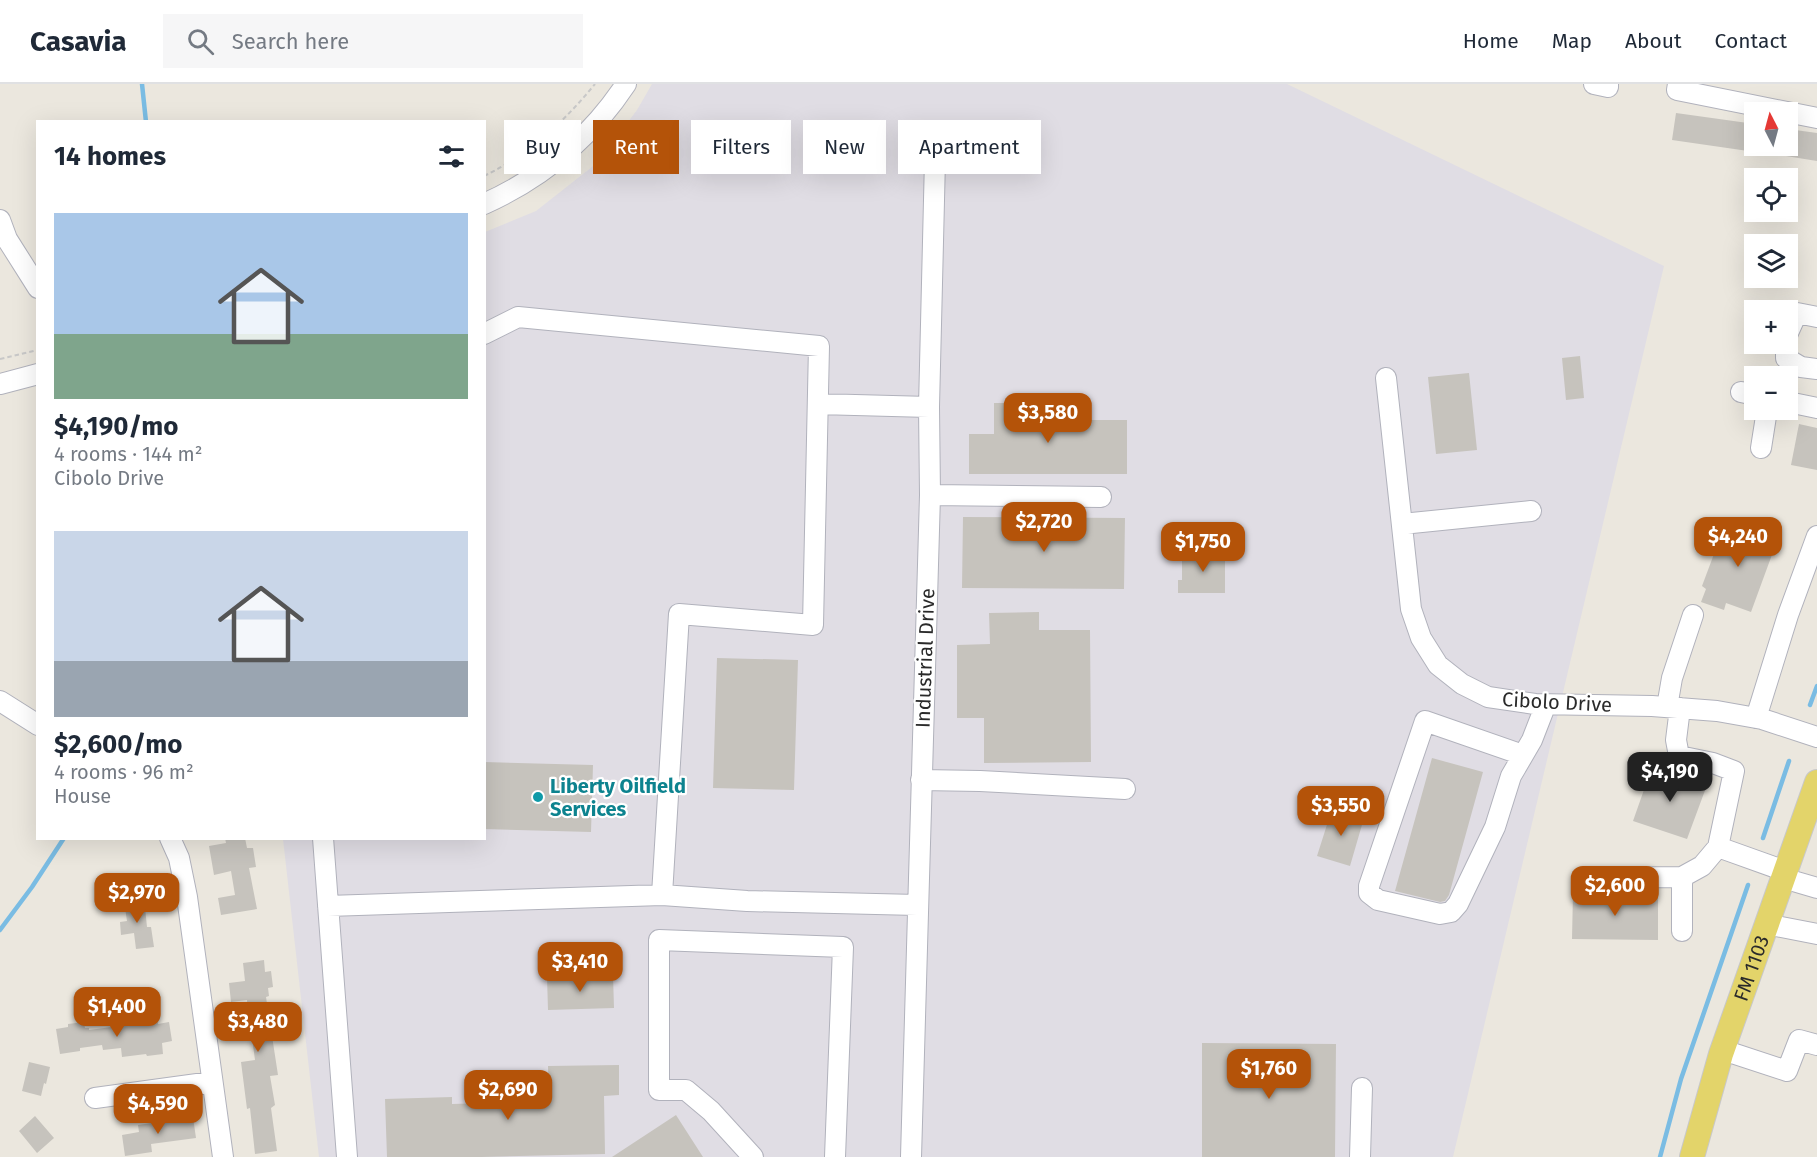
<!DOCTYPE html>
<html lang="en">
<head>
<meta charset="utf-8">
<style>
  body { margin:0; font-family:"Fira Sans",sans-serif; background:#f6f6f7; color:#1f2937; height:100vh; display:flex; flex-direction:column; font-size:22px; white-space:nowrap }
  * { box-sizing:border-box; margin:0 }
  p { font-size:20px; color:#747a83 }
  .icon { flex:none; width:33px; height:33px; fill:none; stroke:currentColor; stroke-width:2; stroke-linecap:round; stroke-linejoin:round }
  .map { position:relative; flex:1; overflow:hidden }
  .sheet { position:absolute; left:36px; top:36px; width:450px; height:720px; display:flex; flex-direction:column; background:#fff; border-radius:0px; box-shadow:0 6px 24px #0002 }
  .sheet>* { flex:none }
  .hud { position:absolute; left:504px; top:36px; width:570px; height:54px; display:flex; gap:12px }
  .needle { width:39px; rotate:354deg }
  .tools { position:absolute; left:1744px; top:18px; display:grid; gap:12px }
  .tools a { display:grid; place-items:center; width:54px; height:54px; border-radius:0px; background:#fff; box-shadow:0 6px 24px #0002; font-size:30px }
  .price { position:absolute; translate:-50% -51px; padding:0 14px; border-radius:12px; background:#b45309; color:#fff; font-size:20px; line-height:39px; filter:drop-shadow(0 2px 3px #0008) }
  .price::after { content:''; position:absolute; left:50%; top:36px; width:18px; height:14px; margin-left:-9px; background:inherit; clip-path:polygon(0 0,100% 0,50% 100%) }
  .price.current { background:#222; color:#fff }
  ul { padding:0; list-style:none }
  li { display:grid; align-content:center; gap:12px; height:318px; padding:0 18px }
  li span { display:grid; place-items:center; height:186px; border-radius:0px; color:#555 }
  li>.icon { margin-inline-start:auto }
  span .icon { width:108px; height:108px; fill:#fffc; stroke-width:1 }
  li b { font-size:26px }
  h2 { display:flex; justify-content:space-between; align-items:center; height:72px; padding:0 18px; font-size:26px }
  .pill { padding:0 21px; border-radius:0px; background:#fff; box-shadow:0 6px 24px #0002; font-size:21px; line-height:54px }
  .pill.current { background:#b45309; color:#fff }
  header { display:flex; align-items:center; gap:36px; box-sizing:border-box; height:84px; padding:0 30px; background:#fff; border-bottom:2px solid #e0e1e3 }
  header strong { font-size:28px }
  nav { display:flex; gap:33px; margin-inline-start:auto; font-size:21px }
  .search { width:420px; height:54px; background:#f6f6f7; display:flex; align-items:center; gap:15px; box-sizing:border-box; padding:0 21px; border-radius:0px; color:#747a83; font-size:22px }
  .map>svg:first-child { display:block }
</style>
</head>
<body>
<header>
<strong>Casavia</strong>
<div class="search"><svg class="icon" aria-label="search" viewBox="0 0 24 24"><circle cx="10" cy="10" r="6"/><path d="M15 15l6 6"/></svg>Search here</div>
<nav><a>Home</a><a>Map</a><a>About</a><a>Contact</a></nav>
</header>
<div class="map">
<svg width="1817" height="1073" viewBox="0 0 1817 1073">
  <rect width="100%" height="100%" fill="#ebe7de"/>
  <path fill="#e0dde4" d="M652,0H1287L1664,182L1453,1073H319L283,755L484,754L485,148L536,127L597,79L637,26Z"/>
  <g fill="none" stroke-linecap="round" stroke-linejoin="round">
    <path stroke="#7abce3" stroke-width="4.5" d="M142,0L146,38
      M1810,621L1817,602
      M1763,754L1789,677
      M0,846L32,803L64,754
      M1660,1073L1681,995L1748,801"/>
  </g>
  <path fill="#c6c3bd" d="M1676,29L1755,40V68L1672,56Z
    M1788,45L1817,49V77L1761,68V62H1788Z
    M1580,272L1584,314L1566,316L1562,274Z
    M1469,289L1477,366L1436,370L1428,293Z
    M994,319H1046V336H1127V390H969V350H994Z
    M1799,340L1817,344V386L1791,381Z
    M963,433L1125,434L1124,505L962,504Z
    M1726,438L1777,457L1751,528L1726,519L1724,526L1701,518L1706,505L1702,502Z
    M1182,468H1225V509H1178V496H1182Z
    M1039,528V546H1090L1091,678L984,679V634H957V561L990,560L989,529Z
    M717,574L798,576L794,706L713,704Z
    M1432,674L1483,688L1449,811L1445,817L1440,818L1395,807Z
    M484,678L593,681L591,748L484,745Z
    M1652,683L1707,701L1687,755L1633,737Z
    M1332,725L1364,734L1350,782L1317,772Z
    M225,754H245L247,764H253L256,783L249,784L257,825L221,831L218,814L235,811L231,787L214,791L209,762L226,759Z
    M1573,809L1658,810V856L1572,855Z
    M144,814L147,843H151L154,863L136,865L134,849L121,851L120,838L127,837L124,817Z
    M264,876L265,888L271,887L273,903L268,904L269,912L266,913L278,991L270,992L275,1021L271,1024L277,1067L255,1070L250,1024L247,1025L241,978L255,976L252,954L238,957L235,939L248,938L247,916L231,918L229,899L245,897L243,879Z
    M613,891L614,924L548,926L547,893Z
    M157,933L158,940L169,938L172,957L162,959L163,970L147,972L146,970L122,973L121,964L103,966L102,961L80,964V967L60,970L56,945L68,943V940L84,938L85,944H89V946L142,939L141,935Z
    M1202,959L1336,960L1335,1073H1202Z
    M29,978L50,983L46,1000L44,999L41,1012L22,1007Z
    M619,981V1011L604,1012L605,1070L481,1073H387L385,1015L452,1013V1020L549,1017L548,982Z
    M676,1031L703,1073H612Z
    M35,1032L54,1054L37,1069L19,1047Z
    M193,1033L196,1054L151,1060L152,1068L125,1072L122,1051L139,1048L138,1041Z"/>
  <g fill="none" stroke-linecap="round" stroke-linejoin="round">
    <g stroke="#b1b2bc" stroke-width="22">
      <path id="minor" d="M1594,0L1608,3V0
        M1678,0L1677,6L1817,34
        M484,120C542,94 591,53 626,0
        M0,136L7,155L38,204
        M1788,249L1797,229L1817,233
        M484,250L518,233L819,262L813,541L679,530L662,811L747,817L917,821
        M1786,260V274L1801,283L1817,285
        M1386,294L1411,525L1421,554L1438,581L1462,600L1488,613L1535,620L1652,622L1717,627L1762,635L1817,653
        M0,300L38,290
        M1741,308L1755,311
        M1788,318L1817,324
        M818,320L929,323
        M1761,364L1767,326
        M930,411L1101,413
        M1402,440L1531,427
        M0,617L38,641
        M1667,623L1672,594L1693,531
        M1680,624L1676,656L1679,672L1713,679L1734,687L1718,763
        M1756,634L1788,531L1817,452
        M1523,671L1425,637L1369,802V809L1378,816L1440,830L1451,828L1458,820L1495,743L1511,692L1532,656L1546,620
        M921,696L980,697L1125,705
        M170,754L179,774L187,813L223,1073
        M323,754L347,1073
        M1583,794L1682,793
        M1783,794L1817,804
        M328,822L662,811
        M1766,840L1817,850
        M1682,847V793L1702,782L1718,763L1785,787
        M1723,966L1787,987L1799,956L1817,961
        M95,1014L212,998
        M753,1073L711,1027L686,1006H659V856L843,863L835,1073
        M911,1073L930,411L929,323L935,75
        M1360,1073L1362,1004"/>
    </g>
    <g stroke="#c8c8c8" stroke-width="26">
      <g id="major">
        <path id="s1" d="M1692,1073L1721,970L1817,698"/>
      </g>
    </g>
    <path stroke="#c8c8c8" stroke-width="2" stroke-dasharray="4.5 3" stroke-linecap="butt" d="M484,92C528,71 564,38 595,0
      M0,275L38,266"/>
    <use href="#minor" stroke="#fff" stroke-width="20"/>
    <use href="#major" stroke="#e3d46a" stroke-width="24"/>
  </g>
  <circle fill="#0f9aa8" stroke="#fff" stroke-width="2" cx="538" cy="713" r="6"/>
  <g text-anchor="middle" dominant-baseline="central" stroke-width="4.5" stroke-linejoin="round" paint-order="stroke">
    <g font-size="20" fill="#2a2a2a" stroke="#fff">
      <text transform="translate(925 574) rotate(-88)">Industrial Drive</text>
      <text transform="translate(1557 618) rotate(3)">Cibolo Drive</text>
      <text stroke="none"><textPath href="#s1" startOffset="198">FM 1103</textPath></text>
    </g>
    <g font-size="20" font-weight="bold" fill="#0d838f" stroke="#fff" text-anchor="start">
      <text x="550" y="702">Liberty Oilfield<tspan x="550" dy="23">Services</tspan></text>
    </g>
  </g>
</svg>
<div class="tools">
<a><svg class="needle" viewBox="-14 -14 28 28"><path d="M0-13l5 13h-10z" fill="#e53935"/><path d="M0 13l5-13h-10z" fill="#747a83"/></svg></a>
<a><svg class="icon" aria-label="locate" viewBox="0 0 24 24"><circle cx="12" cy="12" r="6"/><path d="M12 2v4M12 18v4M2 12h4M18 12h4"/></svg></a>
<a><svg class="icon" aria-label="layers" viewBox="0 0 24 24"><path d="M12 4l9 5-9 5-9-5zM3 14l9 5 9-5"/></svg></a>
<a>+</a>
<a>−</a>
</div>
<b class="price" style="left:1048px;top:360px">$3,580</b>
<b class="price" style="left:1044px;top:469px">$2,720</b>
<b class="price" style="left:1738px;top:484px">$4,240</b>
<b class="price" style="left:1203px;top:489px">$1,750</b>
<b class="price current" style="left:1670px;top:719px">$4,190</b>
<b class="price" style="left:1341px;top:753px">$3,550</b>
<b class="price" style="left:1615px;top:833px">$2,600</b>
<b class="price" style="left:137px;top:840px">$2,970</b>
<b class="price" style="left:580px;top:909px">$3,410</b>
<b class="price" style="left:117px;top:954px">$1,400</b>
<b class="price" style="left:258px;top:969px">$3,480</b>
<b class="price" style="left:1269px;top:1016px">$1,760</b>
<b class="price" style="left:508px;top:1037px">$2,690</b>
<b class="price" style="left:158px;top:1051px">$4,590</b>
<div class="hud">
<a class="pill">Buy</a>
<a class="pill current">Rent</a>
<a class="pill">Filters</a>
<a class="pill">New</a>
<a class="pill">Apartment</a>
</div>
<section class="sheet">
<h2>14 homes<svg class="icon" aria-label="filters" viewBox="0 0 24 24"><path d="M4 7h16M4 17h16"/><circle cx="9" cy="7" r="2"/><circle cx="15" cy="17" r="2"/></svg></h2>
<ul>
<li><span style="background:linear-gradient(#a9c7e8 65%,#7fa58c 0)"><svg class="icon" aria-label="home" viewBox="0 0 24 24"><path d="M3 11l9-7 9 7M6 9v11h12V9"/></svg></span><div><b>$4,190/mo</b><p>4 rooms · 144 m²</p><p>Cibolo Drive</p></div></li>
<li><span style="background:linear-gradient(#c9d6e8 70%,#9aa5b1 0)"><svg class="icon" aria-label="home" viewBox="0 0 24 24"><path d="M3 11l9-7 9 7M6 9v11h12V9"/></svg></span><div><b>$2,600/mo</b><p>4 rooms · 96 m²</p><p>House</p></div></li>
</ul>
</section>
</div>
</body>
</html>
